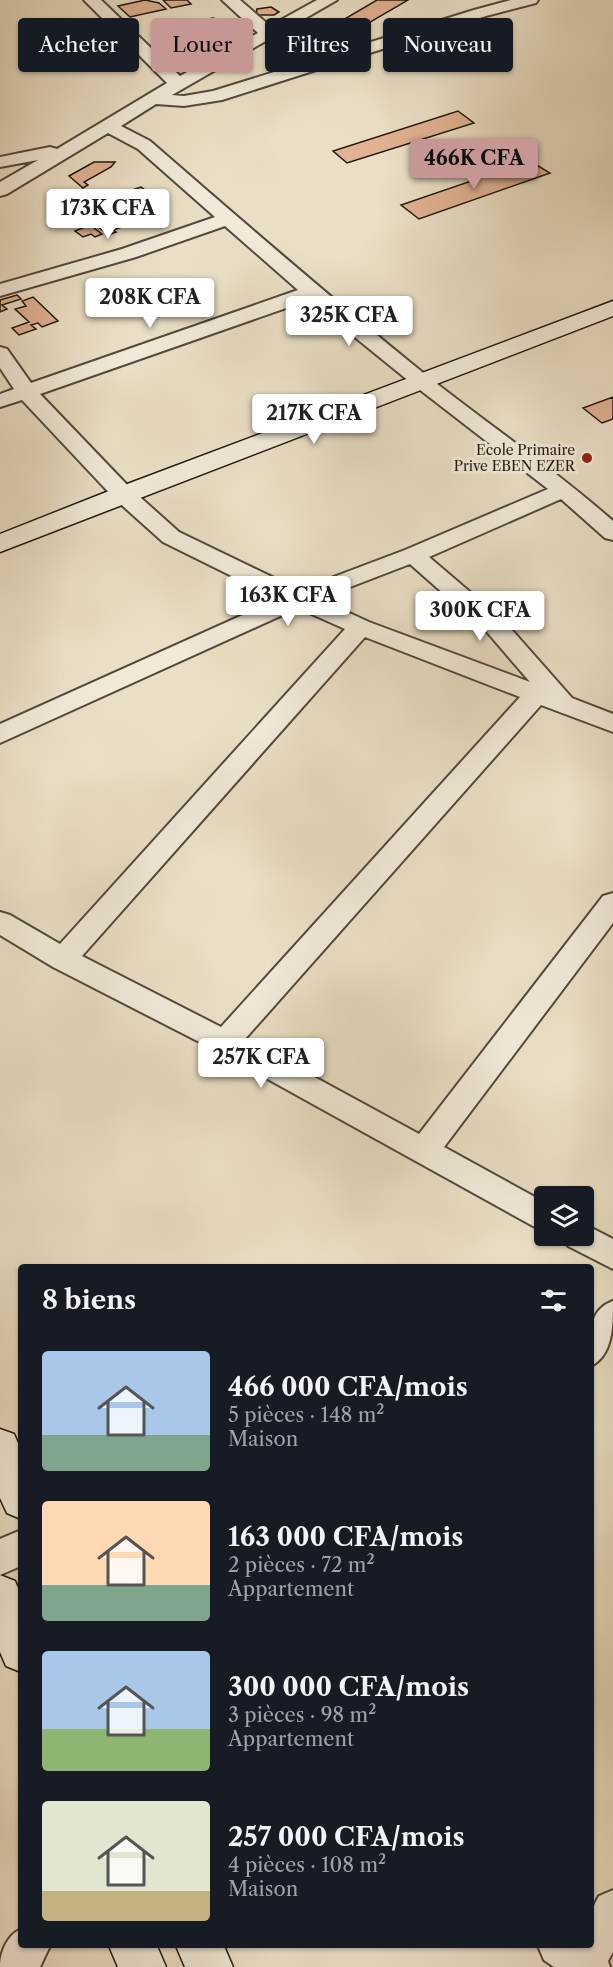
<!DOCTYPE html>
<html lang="fr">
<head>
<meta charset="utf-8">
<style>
  body { margin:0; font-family:"Libre Caslon Text",serif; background:#242831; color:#f1f3f6; height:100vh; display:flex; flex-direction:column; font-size:22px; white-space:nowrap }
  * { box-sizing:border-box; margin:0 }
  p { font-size:20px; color:#9ea1a6 }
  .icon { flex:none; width:33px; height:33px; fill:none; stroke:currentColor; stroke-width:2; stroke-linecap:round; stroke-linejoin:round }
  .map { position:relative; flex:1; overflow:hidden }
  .panel { position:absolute; left:18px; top:1264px; width:576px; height:684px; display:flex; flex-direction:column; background:#171b24; border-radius:6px; box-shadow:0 2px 4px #0004 }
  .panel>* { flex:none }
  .hud { position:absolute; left:18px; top:18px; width:578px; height:54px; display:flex; gap:12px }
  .tools { position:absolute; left:534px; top:1186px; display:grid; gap:12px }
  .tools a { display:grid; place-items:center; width:60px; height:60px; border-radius:6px; background:#171b24; box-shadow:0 2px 4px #0004; font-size:30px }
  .price { position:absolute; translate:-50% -51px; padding:0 14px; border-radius:6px; background:#fff; color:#222; font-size:20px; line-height:39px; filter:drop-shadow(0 2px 3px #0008) }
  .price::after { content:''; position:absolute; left:50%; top:36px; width:18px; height:14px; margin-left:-9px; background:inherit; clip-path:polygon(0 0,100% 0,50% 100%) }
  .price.current { background:#c59692; color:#111 }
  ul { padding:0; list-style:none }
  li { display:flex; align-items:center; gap:18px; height:150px; padding:0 24px }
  li span { display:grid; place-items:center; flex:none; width:168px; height:120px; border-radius:6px; color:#555 }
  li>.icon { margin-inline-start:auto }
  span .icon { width:72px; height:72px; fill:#fffc; stroke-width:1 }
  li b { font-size:26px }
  h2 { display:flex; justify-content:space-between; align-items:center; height:72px; padding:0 24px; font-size:26px }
  .chip { padding:0 21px; border-radius:6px; background:#171b24; box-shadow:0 2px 4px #0004; font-size:21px; line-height:54px }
  .chip.current { background:#c59692; color:#111 }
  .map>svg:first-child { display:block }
</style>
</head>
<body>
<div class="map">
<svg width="613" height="1967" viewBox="0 0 613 1967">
  <rect width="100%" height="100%" fill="#eadfc5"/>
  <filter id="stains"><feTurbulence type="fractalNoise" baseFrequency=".00333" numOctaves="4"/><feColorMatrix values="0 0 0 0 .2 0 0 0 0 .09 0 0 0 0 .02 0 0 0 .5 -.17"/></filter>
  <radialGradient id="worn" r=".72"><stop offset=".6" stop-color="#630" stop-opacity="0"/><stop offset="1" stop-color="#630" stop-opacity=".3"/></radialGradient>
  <path fill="#e1b293" stroke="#20170f" stroke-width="1.5" d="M145,0L159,3L166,9L130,17L118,6Z
    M163,0H187L191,4L171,8Z
    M377,0H408L343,38L324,31Z
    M271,7L279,12L274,15H256L257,9Z
    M213,18L218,20L225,30L199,35L187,23Z
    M219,34L223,38L208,45L201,38Z
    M317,35L335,42L324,50L331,53L314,55L283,70L268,64Z
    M458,111L474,123L347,163L333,151Z
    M530,161L550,173L419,219L401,205Z
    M94,162H115L111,167L84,182L88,185L83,188L69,176Z
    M141,187L150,194L138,198L129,191Z
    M117,195L128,203L109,210L98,201Z
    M112,218L122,227L113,230L116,232L108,235L95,224Z
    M90,225L102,234L95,237L91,234L83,237L75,231Z
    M17,295L21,299L2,305L7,309L0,312V300Z
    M33,297L58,321L42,327L38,323L31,325L36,329L19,335L12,328L29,322L15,309L26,306L22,301Z
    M613,397V419L602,423L583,408Z"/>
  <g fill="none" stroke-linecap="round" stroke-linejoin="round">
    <g stroke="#52493c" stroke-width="4">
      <path id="street" d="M84,0H101L180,76L258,33L222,0H240L270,26L317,0H337L172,95L184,96L213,91L474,10L511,0H538L536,3L486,16L222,100L184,106L156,104L121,126L150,141C242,221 333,300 427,376C489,425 554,469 613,521V540L605,538L561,499L429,557L504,621L572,698L613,714V732L541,705L245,1039L419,1134L603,896L613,893V923L444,1147L544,1202V1230L533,1226L215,1050L53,967L0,935V912L10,915L60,944L345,629L298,608L0,743V724L278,599L163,542L115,499L22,400L0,407V394L14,389L0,368V347L7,349L31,383L298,290L225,226L136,257L0,296V284L122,249L215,217L138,149L108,133L7,194L0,196V182L38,160L0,167V157L50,147L57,149L167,83ZM309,300L415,386L548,489L405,550L299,590L179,532L131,489L40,394ZM410,564L487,632L530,682L369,622L319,599ZM365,637L520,697L221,1027L82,956Z
        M584,1224L613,1239V1269L568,1246L563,1236H584Z
        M613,1301C613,1326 613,1355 591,1366C591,1341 585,1311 613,1301Z
        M21,1530V1566L0,1575V1539Z
        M613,1890V1952L608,1961L610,1967H554L544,1960L538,1946H591V1911L599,1896Z
        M21,1929V1946H50L40,1967H0C0,1953 7,1935 21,1929Z"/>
    </g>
    <g stroke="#20170f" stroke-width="3">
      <path id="secondary" d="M613,301V316L0,552V534L114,489Z
        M0,1429L14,1434L21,1450V1519L7,1513L0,1498Z
        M0,1575L15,1581L21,1595V1672L6,1666L0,1652Z
        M109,1946H157L166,1967H118Z
        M176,1946H224L233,1967H185Z"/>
    </g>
    <use href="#street" fill="#f1ead9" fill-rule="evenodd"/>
    <use href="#secondary" fill="#f1ead9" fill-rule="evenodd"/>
  </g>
  <circle fill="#8f2418" stroke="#f1ead9" stroke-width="2" cx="587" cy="458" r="6"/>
  <g text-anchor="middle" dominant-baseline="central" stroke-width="6" stroke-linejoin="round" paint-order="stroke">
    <g font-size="14" fill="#20170f" stroke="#f1ead9" text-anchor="end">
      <text x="575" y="450">Ecole Primaire<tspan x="575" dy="16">Prive EBEN EZER</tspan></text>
    </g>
  </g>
  <rect width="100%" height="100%" filter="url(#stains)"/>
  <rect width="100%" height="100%" fill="url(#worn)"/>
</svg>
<div class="tools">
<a><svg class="icon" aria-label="layers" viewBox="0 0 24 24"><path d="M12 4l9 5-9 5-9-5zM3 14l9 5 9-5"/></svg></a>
</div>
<b class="price current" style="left:474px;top:190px">466K CFA</b>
<b class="price" style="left:108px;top:240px">173K CFA</b>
<b class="price" style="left:150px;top:329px">208K CFA</b>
<b class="price" style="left:349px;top:347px">325K CFA</b>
<b class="price" style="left:314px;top:445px">217K CFA</b>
<b class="price" style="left:288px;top:627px">163K CFA</b>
<b class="price" style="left:480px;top:642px">300K CFA</b>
<b class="price" style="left:261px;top:1089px">257K CFA</b>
<div class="hud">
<a class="chip">Acheter</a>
<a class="chip current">Louer</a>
<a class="chip">Filtres</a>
<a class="chip">Nouveau</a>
</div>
<section class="panel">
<h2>8 biens<svg class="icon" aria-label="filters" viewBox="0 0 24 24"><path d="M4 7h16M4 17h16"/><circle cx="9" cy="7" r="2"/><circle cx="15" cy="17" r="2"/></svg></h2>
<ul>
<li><span style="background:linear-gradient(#a9c7e8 70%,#7fa58c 0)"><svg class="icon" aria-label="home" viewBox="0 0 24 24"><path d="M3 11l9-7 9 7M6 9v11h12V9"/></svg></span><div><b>466 000 CFA/mois</b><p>5 pièces · 148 m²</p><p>Maison</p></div></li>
<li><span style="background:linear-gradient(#ffd9b3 70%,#7fa58c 0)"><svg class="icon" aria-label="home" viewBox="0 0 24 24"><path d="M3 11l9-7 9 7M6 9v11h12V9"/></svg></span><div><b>163 000 CFA/mois</b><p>2 pièces · 72 m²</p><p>Appartement</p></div></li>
<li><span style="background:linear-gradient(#a9c7e8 65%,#8fb573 0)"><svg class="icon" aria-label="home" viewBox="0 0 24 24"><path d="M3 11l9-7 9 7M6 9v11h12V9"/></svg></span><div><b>300 000 CFA/mois</b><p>3 pièces · 98 m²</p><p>Appartement</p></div></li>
<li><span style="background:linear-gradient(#dfe7d0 75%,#c2b280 0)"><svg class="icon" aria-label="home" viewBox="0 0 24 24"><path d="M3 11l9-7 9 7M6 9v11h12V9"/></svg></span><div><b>257 000 CFA/mois</b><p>4 pièces · 108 m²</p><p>Maison</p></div></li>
</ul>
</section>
</div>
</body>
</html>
